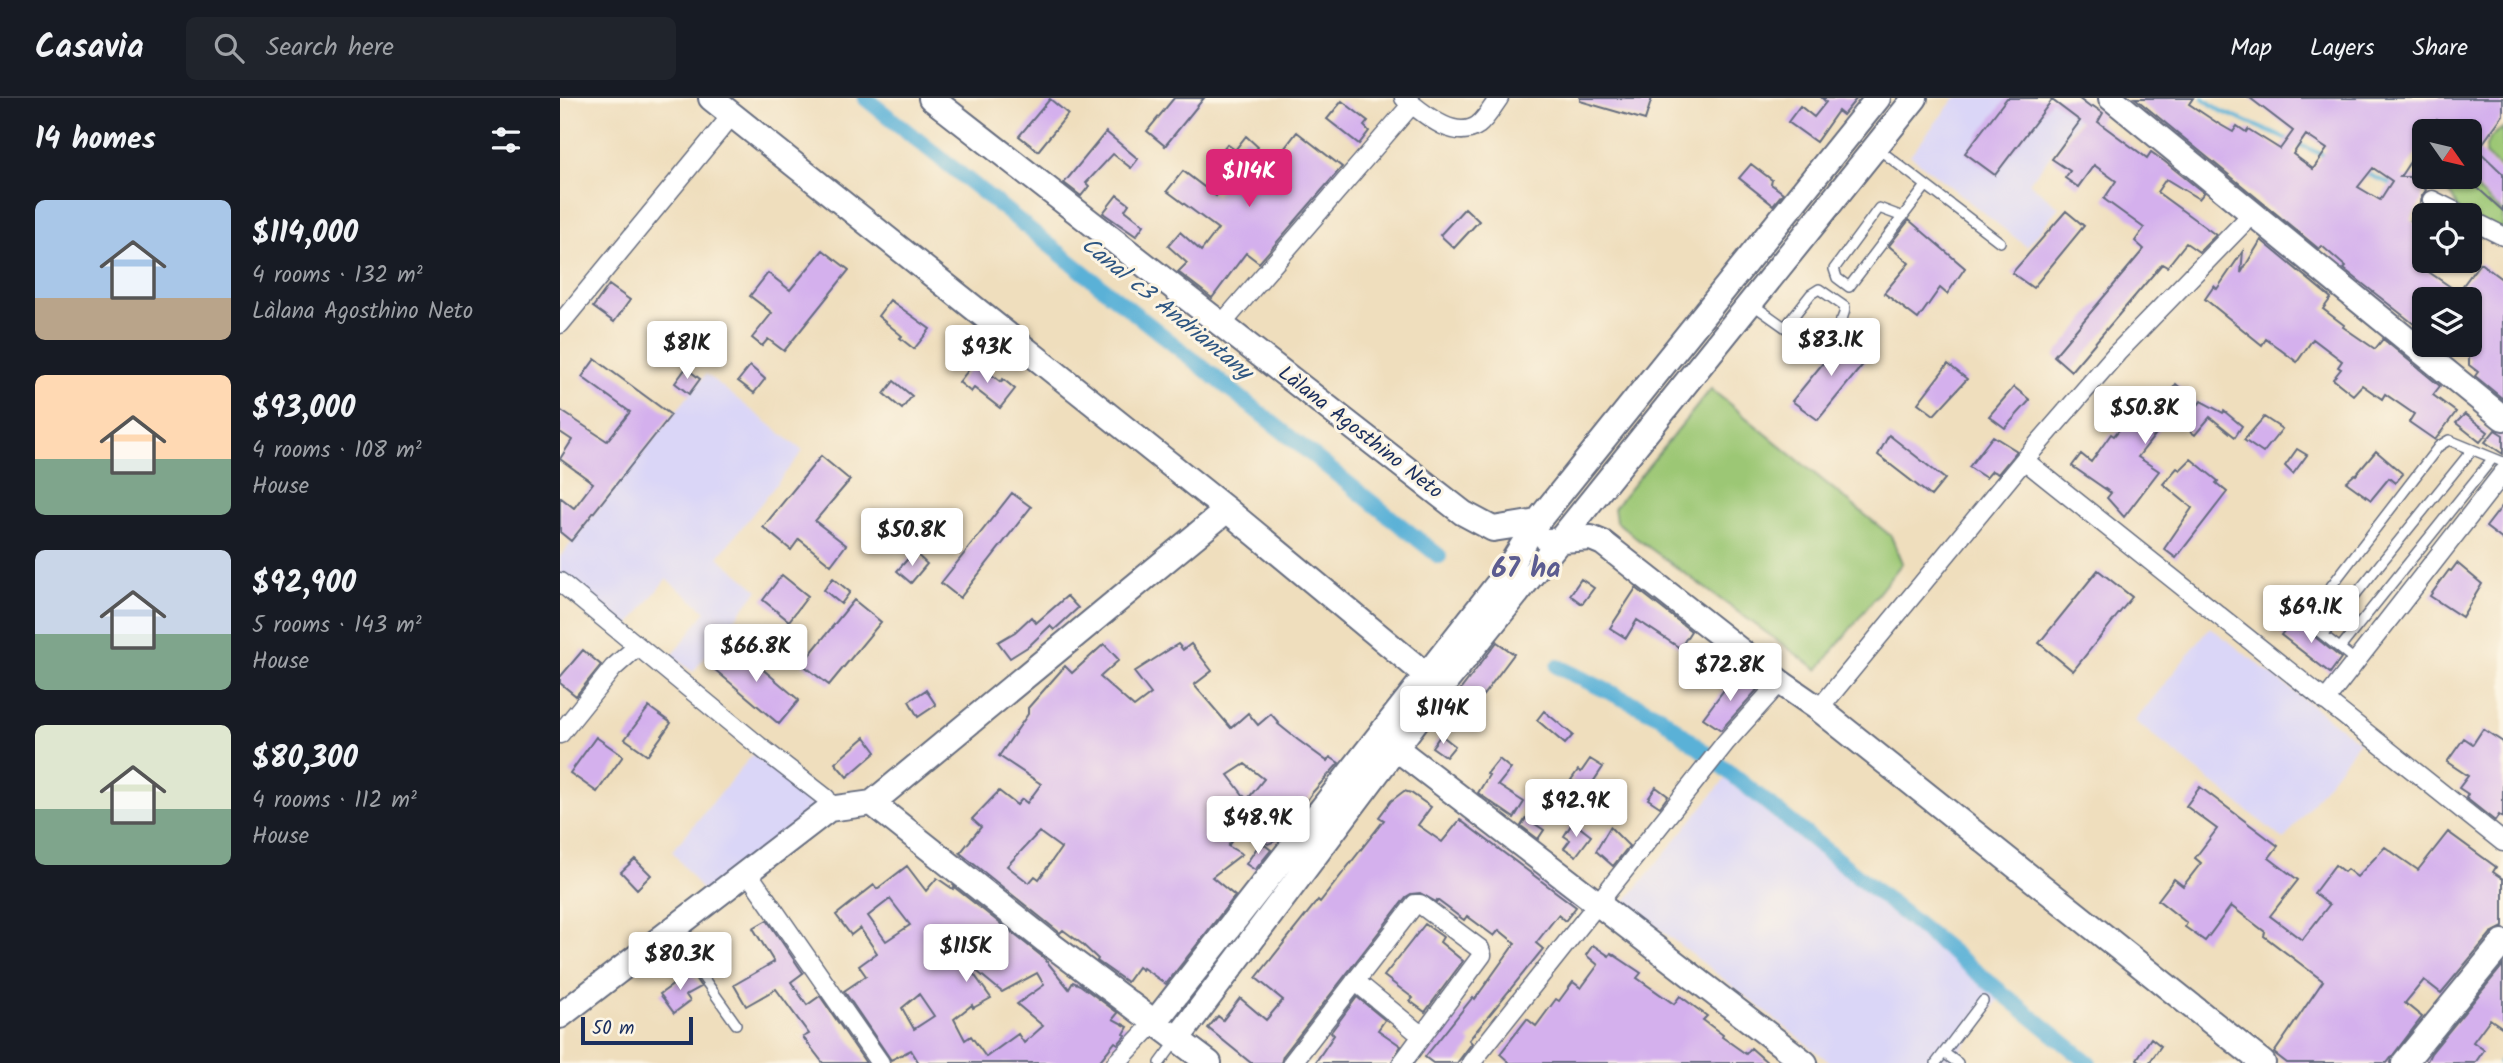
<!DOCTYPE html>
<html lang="en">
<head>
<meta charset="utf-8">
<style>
  body { margin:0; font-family:Kalam,sans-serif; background:#20242c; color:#f1f3f6; height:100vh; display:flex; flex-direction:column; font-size:26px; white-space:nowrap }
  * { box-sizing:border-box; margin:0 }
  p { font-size:23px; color:#9ea1a6 }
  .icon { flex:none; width:38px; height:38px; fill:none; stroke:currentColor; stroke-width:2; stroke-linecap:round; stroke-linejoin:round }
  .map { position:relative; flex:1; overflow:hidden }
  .side { display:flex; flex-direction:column; background:#171b24; width:560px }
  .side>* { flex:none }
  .needle { width:46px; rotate:124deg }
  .fabs { position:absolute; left:1852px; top:21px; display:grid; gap:14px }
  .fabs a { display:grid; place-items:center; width:70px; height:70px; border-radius:10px; background:#171b24; box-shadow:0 2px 5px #0004; font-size:35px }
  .scale { position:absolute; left:21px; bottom:18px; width:112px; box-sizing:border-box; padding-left:7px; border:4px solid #1b2f5e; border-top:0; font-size:19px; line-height:24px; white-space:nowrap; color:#1b2f5e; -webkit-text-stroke:5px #fcf5e5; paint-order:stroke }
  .price { position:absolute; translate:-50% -60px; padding:0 16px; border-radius:7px; background:#fff; color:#222; font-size:23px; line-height:46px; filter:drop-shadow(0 2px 4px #0008) }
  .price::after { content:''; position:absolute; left:50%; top:42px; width:21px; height:16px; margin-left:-10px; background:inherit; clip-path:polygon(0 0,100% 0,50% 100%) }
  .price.on { background:#db2777; color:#fff }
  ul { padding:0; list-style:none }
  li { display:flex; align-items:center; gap:21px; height:175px; padding:0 35px }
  li span { display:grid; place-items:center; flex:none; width:196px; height:140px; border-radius:10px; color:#555 }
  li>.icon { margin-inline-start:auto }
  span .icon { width:84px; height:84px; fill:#fffc; stroke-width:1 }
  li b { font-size:30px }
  h2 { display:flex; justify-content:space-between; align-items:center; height:84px; padding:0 35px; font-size:30px }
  header { display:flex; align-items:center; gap:42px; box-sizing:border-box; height:98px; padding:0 35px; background:#171b24; border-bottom:2px solid #363941 }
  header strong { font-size:33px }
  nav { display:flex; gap:38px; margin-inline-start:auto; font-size:24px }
  .search { width:490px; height:63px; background:#20242c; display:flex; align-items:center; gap:18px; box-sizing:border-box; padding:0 24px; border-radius:10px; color:#9ea1a6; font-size:26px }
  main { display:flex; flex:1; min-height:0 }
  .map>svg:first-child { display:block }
</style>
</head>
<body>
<header>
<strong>Casavia</strong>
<div class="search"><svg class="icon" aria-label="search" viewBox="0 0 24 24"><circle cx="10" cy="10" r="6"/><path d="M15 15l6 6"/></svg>Search here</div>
<nav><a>Map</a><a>Layers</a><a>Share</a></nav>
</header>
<main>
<section class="side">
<h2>14 homes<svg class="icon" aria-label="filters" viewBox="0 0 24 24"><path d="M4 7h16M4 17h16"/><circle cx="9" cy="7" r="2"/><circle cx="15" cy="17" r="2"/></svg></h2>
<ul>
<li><span style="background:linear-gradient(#a9c7e8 70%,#b9a48a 0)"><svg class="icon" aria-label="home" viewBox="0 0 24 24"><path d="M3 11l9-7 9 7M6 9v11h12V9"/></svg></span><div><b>$114,000</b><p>4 rooms · 132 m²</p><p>Làlana Agosthino Neto</p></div></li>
<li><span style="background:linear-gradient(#ffd9b3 60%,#7fa58c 0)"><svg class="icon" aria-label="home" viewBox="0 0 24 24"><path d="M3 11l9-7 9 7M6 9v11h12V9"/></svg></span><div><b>$93,000</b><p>4 rooms · 108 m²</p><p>House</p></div></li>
<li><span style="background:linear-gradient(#c9d6e8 60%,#7fa58c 0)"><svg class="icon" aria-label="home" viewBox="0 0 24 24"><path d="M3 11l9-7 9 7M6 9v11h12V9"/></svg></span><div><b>$92,900</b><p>5 rooms · 143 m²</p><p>House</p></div></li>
<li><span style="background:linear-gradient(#dfe7d0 60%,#7fa58c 0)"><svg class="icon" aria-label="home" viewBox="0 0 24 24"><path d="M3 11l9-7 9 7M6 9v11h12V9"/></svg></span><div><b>$80,300</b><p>4 rooms · 112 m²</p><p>House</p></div></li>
</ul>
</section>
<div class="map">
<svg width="1943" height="965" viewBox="0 0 1943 965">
  <rect width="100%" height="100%" fill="#fcf5e5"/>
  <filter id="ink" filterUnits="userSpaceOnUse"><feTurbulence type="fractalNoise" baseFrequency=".0143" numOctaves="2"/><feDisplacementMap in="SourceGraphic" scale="14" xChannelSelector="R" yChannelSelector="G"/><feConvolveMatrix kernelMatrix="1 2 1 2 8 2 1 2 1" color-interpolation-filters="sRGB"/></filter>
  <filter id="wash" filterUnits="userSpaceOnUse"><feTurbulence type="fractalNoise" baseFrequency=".00686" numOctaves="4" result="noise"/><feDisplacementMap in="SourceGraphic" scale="28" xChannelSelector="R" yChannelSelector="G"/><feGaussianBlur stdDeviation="1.57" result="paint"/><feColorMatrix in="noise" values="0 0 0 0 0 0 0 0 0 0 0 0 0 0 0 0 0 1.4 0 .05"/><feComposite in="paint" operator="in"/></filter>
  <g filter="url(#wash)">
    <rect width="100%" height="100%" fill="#efdebd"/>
    <path fill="#dad6f7" d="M1395,0H1522L1530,7L1469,85L1499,109L1467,149L1350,57Z
      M146,276L243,353L158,459L198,492L133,574L112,558L146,513L106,481L67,530L0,477V459Z
      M1650,529L1799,644L1724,742L1575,623Z
      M193,656L260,713L147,799L112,753Z
      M1165,681L1439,902L1390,965H1271L1065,804Z"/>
    <path fill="#9cc774" stroke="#5c7b69" stroke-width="2" d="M1943,30V73L1925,56C1925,43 1933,36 1943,30Z
      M1876,79H1903L1943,115V136L1899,113L1888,91Z
      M1151,291L1331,438L1342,465L1258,572L1076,440L1056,423L1054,410Z"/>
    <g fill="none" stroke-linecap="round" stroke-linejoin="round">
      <path stroke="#5ab1d7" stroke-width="4.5" d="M1643,0L1659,12L1768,59
        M1805,75L1836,88
        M1939,965L1943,960"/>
      <path stroke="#5ab1d7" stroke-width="16" d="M305,0L879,458
        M998,569L1101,619L1529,965"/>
    </g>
    <g id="blocks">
      <path fill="#d4b0ed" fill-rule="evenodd" d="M614,0H644L605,48L587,33Z
        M1020,0H1092L1085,22L1020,3Z
        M1262,0H1297L1283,17L1278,13L1256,44L1228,24L1240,8L1254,19L1266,4Z
        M1447,0H1518L1531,10L1533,8L1543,15L1538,24L1587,60L1591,54L1604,63L1644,95L1639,101L1606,81L1597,94L1656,137L1639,154L1626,145L1607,169L1602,166L1511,273L1494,258L1584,151L1575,143L1584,130L1544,101L1556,83L1534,67L1518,89L1505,80L1510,73L1492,61L1520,23L1492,2L1435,77L1405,55Z
        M1575,0H1633L1629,6L1659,26L1673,34L1677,28L1686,34L1688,31L1720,51L1733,33L1690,0H1943V17L1918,52L1943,76V113L1909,82V33H1893L1877,22L1870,33H1864V56L1858,52L1840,79H1874L1864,91L1866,92L1862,98L1861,104L1850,122L1864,132L1855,148L1864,154L1863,170L1898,194L1920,165L1943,182V301L1915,278L1918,274L1909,267V259L1893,247H1909V201H1864V234L1784,171L1786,169L1762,148L1759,151ZM1746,37L1767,51L1753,71L1733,56ZM1813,70L1832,83L1820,102L1798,89Z
        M490,1L508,16L478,53L459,38Z
        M782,3L808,23L804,28L809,33L799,46L767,21Z
        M546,34L578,61L571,70L553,56L526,85L529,88L521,98L504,85Z
        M737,34L782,69L699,165L686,155L652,200L618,174L627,165L608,148L620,134L641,153L658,131L607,93L623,73L656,98L675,73L657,58L667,46L675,52L686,38L698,49L677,74L696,88Z
        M1191,66L1212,82L1211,86L1223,95L1213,107L1179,80Z
        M557,97L569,106L565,112L584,127L576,138L543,115Z
        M905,110L919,123L894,150L880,137Z
        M1506,113L1524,128L1473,190L1452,175Z
        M1349,122L1405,170L1387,196L1380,190L1358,221L1324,195L1349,165L1329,148Z
        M1701,142L1771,200L1763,211L1784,227L1783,229L1815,251L1823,241L1880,288L1873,297L1896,314L1875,342L1849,324L1854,316L1825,296L1822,301L1802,287L1793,297L1773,281L1781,271L1778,269L1782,263L1753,241L1737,264L1706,241L1702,247L1645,201L1654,188L1657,191L1683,153L1681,175Z
        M263,152L289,172L224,253L208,241L202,248L192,240L212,215L190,198L208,175L230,192Z
        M49,187L70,202L54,224L33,209Z
        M330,202L370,231L354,251L340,240L342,238L318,218Z
        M1285,238L1309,259L1258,322L1232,303Z
        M35,261L111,317L11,443L0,434V399L14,410L33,385L0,361L12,342L0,334V312L47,343L70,314L22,279Z
        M415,264L441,284L443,281L455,291L440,310L414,290L411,294L399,284Z
        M1388,266L1407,281L1374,317L1358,305Z
        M190,268L205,281L194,295L178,283Z
        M126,270L140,281L129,296L115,285Z
        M334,283L352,298L342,311L324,296Z
        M1616,286L1639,306L1641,303L1663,315L1664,313L1682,328L1675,339L1650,319L1635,337L1610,318L1578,359L1599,373L1564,419L1547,400L1551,395L1512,368L1521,356L1531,364L1551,336L1554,338L1583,303L1596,314Z
        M1454,289L1470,302L1445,330L1429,318Z
        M1905,316L1928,334L1920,344L1896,325Z
        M1704,319L1722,331L1703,355L1684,342Z
        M1935,332L1943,337V356L1925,344Z
        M1329,337L1385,381L1371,398L1318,357Z
        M1433,338L1457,353L1438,376L1432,373L1426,380L1409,369Z
        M1737,351L1747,357L1733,376L1725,368Z
        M1816,353L1843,376L1835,385L1829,380L1811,402L1786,384L1795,376L1796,377Z
        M261,358L290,382L255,423L286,447L271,467L239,441L231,452L203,429Z
        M1631,361L1658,383L1656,385L1667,394L1616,460L1604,451L1632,410L1603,386L1617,370L1620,372Z
        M452,395L471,409L400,500L381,485Z
        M1943,407V442L1926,429Z
        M354,454L367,466L351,485L337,473Z
        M1897,465L1922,486L1902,519L1870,498L1889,472L1891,473Z
        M1538,472L1572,499L1513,573L1479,545Z
        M222,477L248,498L229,523L203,502Z
        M273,480L290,494L281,506L264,492Z
        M1021,481L1034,490L1022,506L1010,497Z
        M1076,490L1131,533L1120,550L1077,522L1066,540L1050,530Z
        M507,498L518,510L494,532L490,528L469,548L450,560L438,544L455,534L471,519L476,525Z
        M294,502L321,524L269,587L242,566Z
        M1735,519L1744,526L1749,534L1781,560L1770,575L1721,537Z
        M937,544L954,556L915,608L898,595Z
        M544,546L559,562L540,579L574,609L591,596L574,574L618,546L623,552L631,546L652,573L634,587L671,630L688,615L698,627L711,616L719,625L718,626L738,642L767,663L770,659L779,665L753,694L718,742L708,746L682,729L668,748L682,756L652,779L675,798L606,886L583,870L582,872L578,869L567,884L537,863L538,861L522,846L503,832L500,835L400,755L421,729L412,721L439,693L457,707L462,701L467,705L481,686L439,658L468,616V610L505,568L512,575ZM685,666L704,681L687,702L668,677ZM479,734L501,750L479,781L475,778L469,785L447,768Z
        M174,547L239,602L219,626L154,571Z
        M23,552L41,567L16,598L0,585V579Z
        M1175,577L1197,592L1161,632L1143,620Z
        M366,592L376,607L358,619L349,603Z
        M89,609L111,625L88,657L65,641Z
        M984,613L1013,637L1005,646L977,622Z
        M1923,631L1943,644V720L1939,717L1935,723L1906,700L1908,696L1899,690L1908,678L1887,664L1904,640L1913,646Z
        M881,637L895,648L886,659L872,649Z
        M36,639L63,658L37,694L10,675Z
        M305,639L316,654L287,679L275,665Z
        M939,661L951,671L938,687L964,704L954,720L918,695L929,677L927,676Z
        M1030,661L1043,669L1027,693L1011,682L1018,672L1021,674Z
        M1096,689L1108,698L1100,709L1088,701Z
        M1640,689L1718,748L1709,760L1738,782L1710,818L1742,842L1769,807L1754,795L1775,767L1784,774L1787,771L1797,779L1825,749L1858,772L1888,734L1936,769L1933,774L1943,781V829L1931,835L1881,895L1864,882L1845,905L1862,919L1827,965H1727L1714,955L1763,883L1704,838L1705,834L1671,808L1645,843L1625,829L1627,825L1598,802L1614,781L1623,788L1641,765L1635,760L1657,731L1626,708Z
        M844,693L851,695L871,709L858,727L882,744L900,722L1016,809L1005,823L998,817L976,845L983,851L909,942L912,945L897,965H873L865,959L913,899L915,901L955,845L939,832L934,838L907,818L904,822L877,802L876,804L860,795L851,796L846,799L723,958L721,965H691L648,930L658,918L663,922L680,900L706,922L723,902L696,880L758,802L760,804L824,722L819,719L831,703Z
        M966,720L984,732L978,741L961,728Z
        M1013,724L1031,738L1016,758L1004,750L1010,742L1004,738Z
        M1050,729L1069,748L1053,768L1036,753Z
        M701,744L711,752L695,772L686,766Z
        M75,761L91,777L77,791L61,774Z
        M347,768L366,793L377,780L393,791L394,789L484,860L509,891L513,884L520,887L558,915L553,921L568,929L564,936L566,937L558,946L555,944L538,965H359L351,952L331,962L284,893L306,878L299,868L317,855L300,830L291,837L276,817L314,787L317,791ZM330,801L350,827L326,843L308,818ZM413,870L442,894L477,875L484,887L457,906L483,928L464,945L458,936L426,959L411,938L405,942L394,921L412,907L413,910L431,900L411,872ZM359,896L374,918L354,931L342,910Z
        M207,822L243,875L231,884L247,907L260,898L306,965H263L243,939L249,936L216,891L186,908L174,887L214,864L193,830Z
        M865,826L883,839L880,844L903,863L865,914L850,903L853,900L824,878Z
        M1033,847L1049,858L1051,855L1081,875L1077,880L1114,906L1120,898L1147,918L1143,922L1163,937L1162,939L1186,956L1191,950L1208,965H950L940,956L967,921L976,928L996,901L999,903L1013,884L1021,890L1038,867L1026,857Z
        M1943,867V930L1930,921L1913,944L1924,952L1915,965H1866L1871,955Z
        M131,874L141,889L126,897L130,903L114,915L100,896Z
        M797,899L825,922L818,932L841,948L831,965H755L774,937L771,934Z
        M1591,940L1601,948L1589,965H1583L1577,961Z"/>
    </g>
  </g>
  <g filter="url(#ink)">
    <use href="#blocks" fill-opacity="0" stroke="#656c7f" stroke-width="2"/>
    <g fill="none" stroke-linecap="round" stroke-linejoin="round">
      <g stroke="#656c7f" stroke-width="12">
        <path id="lane" d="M1317,50L1440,144
          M1343,119L1319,110L1274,171L1277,180L1289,189L1366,88
          M1192,206L1254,250C1267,247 1285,222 1285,209L1259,191L1251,196L1225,229
          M1763,537L1912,352
          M1780,550L1933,360
          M1796,563L1753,529L1750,523L1752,513L1879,348L1889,342L1943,364
          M111,834L176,926
          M1384,955L1398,965
          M600,965L617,942
          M1376,965L1423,903"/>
      </g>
      <g stroke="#656c7f" stroke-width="21">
        <path id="street" d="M844,0C862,14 894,44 918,27C926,21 933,8 939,0
          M1872,102L1902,117
          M1909,121L1943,138
          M0,226L172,17
          M661,227L852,6
          M1464,362L1943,744
          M0,484L199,648L266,700L269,711
          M1765,603L1943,375
          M1259,611L1464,362L1557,255L1694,114
          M0,636L53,570L78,548
          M188,775L320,965
          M795,883L862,938
          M556,965L595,924
          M732,965L855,806H860L920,851L922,857L842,965
          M911,965L1166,644L1220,584"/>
      </g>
      <g stroke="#656c7f" stroke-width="28">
        <path id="secondary" d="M151,0L667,412L878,587
          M371,0L903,415L933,431L977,424
          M1551,0L1943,320
          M988,443L1031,440L1043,445L1220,584L1259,611L1703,965
          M824,641L1245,965
          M312,705L486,843L649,965
          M0,918L269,711L312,705L667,412
          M595,924L941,482L977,424L1318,0
          M618,940L881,590L1355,0
          M1844,965L1943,844"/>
      </g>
      <use href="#lane" stroke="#fff" stroke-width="9"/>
      <use href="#street" stroke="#fff" stroke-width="18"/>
      <use href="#secondary" stroke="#fff" stroke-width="24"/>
    </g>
  </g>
  <g text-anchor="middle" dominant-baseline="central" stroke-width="6" stroke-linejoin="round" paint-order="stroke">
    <g font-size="21" fill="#1b2f5e" stroke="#fcf5e5">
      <text transform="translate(800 335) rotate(38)">Làlana Agosthino Neto</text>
    </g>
    <g font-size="23" font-style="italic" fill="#2e5682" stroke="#fcf5e5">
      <text transform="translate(606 211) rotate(39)">Canal c3 Andriantany</text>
    </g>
    <g font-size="28" font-weight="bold" fill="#5c5c90" stroke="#fcf5e5">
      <text x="966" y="471">67 ha</text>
    </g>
  </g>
</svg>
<div class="fabs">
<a><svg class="needle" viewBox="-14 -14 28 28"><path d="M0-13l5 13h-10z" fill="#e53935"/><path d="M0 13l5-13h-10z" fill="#9ea1a6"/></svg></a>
<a><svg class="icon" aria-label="locate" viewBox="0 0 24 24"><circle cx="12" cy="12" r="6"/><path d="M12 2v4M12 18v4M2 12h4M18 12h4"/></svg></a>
<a><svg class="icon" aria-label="layers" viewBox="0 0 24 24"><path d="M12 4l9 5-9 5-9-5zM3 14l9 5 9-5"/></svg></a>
</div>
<div class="scale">50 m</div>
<b class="price on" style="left:689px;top:111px">$114K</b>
<b class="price" style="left:1271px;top:280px">$83.1K</b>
<b class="price" style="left:127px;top:283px">$81K</b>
<b class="price" style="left:427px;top:287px">$93K</b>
<b class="price" style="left:1585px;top:348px">$50.8K</b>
<b class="price" style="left:352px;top:470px">$50.8K</b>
<b class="price" style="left:1751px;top:547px">$69.1K</b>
<b class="price" style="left:196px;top:586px">$66.8K</b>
<b class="price" style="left:1170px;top:605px">$72.8K</b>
<b class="price" style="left:883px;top:648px">$114K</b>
<b class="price" style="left:1016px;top:741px">$92.9K</b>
<b class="price" style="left:698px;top:758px">$48.9K</b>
<b class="price" style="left:406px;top:886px">$115K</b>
<b class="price" style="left:120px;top:894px">$80.3K</b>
</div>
</main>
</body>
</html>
